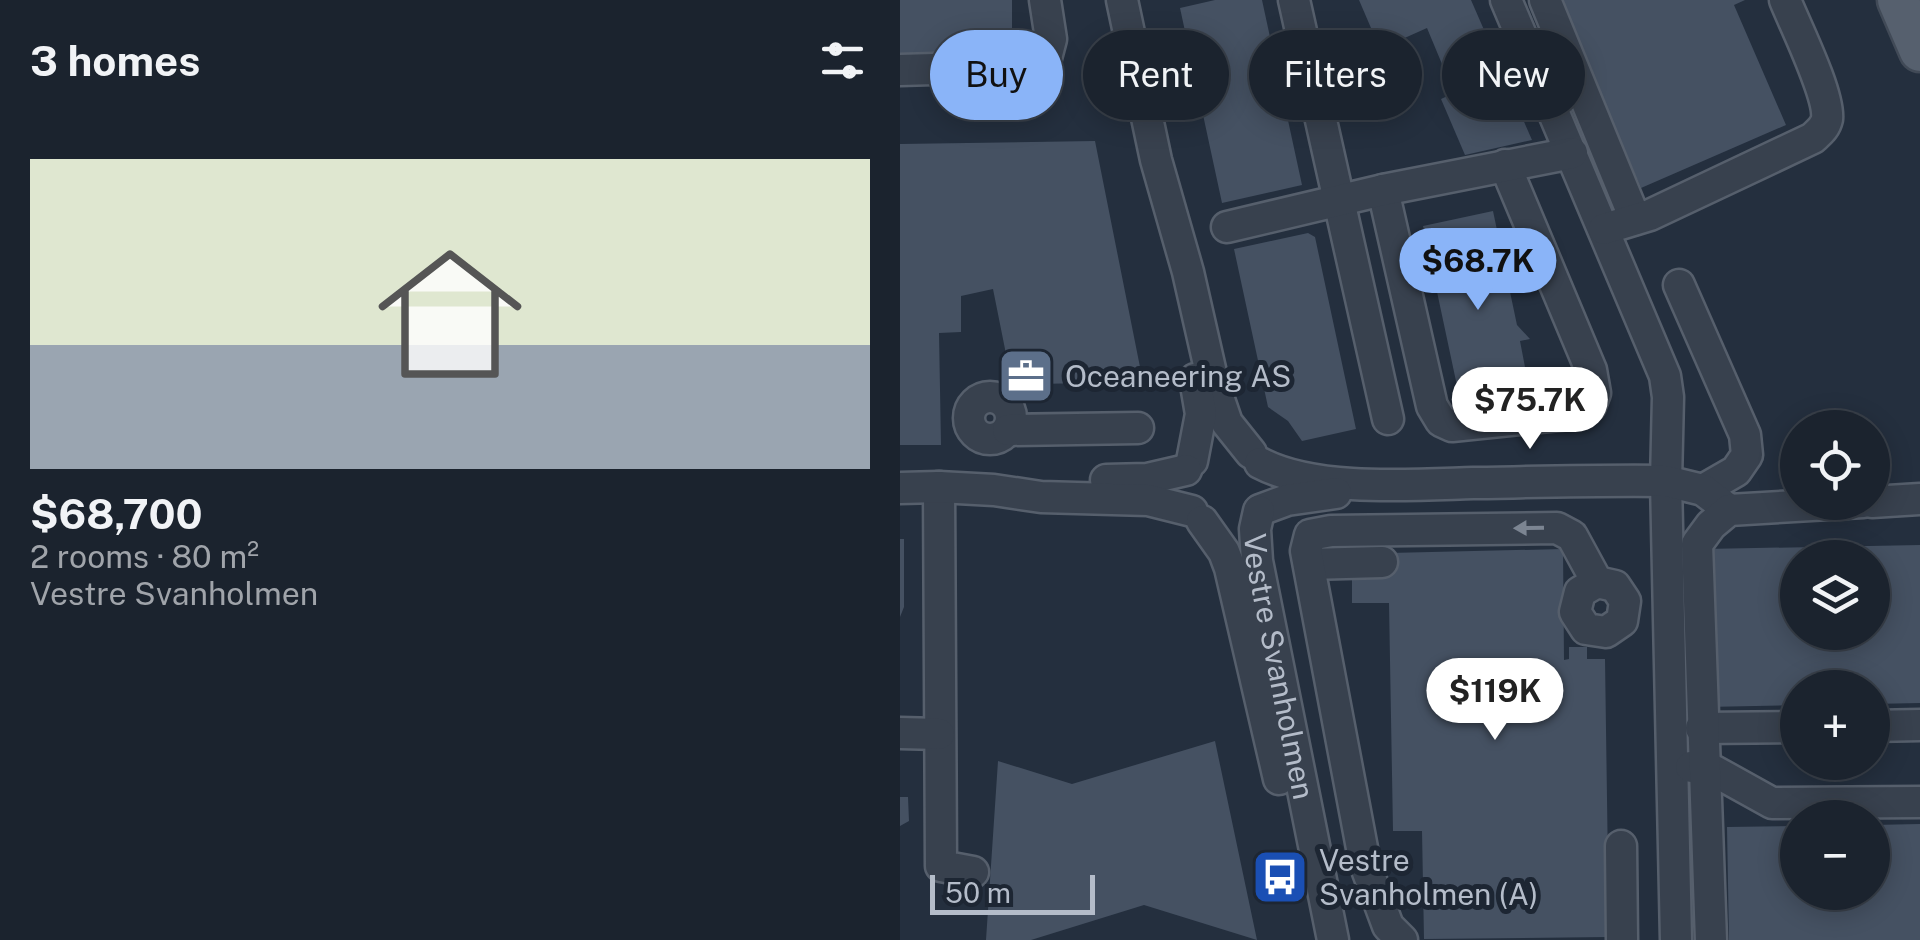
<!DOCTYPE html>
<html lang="en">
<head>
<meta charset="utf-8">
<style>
  body { margin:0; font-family:"Public Sans",sans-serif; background:#242b36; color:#f1f3f6; height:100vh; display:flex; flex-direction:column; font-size:38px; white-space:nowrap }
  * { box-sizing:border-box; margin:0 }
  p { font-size:32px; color:#a0a4aa }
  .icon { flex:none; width:55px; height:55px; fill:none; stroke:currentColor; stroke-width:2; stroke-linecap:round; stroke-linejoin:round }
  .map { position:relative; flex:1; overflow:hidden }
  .sheet { display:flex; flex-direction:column; background:#1b232e; width:900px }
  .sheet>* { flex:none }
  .banner { position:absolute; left:30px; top:30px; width:840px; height:90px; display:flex; gap:20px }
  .controls { position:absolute; left:880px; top:410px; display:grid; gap:20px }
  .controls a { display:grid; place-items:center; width:110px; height:110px; border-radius:50%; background:#1b232e; box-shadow:0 5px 25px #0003,0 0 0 2px #39404a; font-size:50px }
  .scale { position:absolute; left:30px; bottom:25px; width:165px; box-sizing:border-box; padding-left:10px; border:5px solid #b4bcc9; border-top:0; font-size:28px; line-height:35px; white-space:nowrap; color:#b4bcc9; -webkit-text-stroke:8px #1d2633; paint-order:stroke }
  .price { position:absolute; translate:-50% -85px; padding:0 22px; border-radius:35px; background:#fff; color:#222; font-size:32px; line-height:65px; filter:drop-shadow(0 2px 5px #0008) }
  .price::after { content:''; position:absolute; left:50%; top:60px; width:30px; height:22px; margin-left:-15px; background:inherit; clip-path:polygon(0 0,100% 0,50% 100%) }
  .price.active { background:#8ab4f8; color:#111 }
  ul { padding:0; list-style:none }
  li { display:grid; align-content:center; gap:20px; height:530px; padding:0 30px }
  li span { display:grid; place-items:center; height:310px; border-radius:0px; color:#555 }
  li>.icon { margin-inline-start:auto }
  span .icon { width:180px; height:180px; fill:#fffc; stroke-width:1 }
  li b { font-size:42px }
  h2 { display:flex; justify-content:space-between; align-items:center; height:120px; padding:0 30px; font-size:42px }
  .tag { padding:0 35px; border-radius:45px; background:#1b232e; box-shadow:0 5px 25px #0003,0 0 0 2px #39404a; font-size:35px; line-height:90px }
  .tag.active { background:#8ab4f8; color:#111 }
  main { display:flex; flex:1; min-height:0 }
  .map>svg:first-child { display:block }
</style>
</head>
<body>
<main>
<section class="sheet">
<h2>3 homes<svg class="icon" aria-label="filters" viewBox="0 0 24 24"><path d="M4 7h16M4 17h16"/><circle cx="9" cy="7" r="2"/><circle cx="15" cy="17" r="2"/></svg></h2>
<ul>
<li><span style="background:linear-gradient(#dfe7d0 60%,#9aa5b1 0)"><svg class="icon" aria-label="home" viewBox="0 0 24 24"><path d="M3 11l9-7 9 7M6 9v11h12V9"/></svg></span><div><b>$68,700</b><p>2 rooms · 80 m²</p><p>Vestre Svanholmen</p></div></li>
</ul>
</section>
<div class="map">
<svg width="1020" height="940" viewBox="0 0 1020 940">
  <rect width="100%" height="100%" fill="#242f3e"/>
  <path fill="#455162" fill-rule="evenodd" d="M0,0H112V56L0,58Z
    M315,0H362L402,185L322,203L280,8Z
    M459,0H571L632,140L565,155L541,99L554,93L527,28L480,49Z
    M660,0H845L834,5L886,125L741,188Z
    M195,141L243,382L136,384V388H123L122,384H112L93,289L61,296V332L39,333L41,445H0V144Z
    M593,211L617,325L630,339L620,341L629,388L620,408L563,414L523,226Z
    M408,233L415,237L456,429L402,441L388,421L368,407L334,249Z
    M0,539H4V607L0,617Z
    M1020,545V703L972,704V688H898V705L806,707L804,549ZM898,558H972V632H898Z
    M663,549L664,660L669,659V647H687V659H705L709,937L524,939L522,831H493L489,603H452V570L489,553Z
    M315,741L357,940L244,905L131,940H86L98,761L172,784Z
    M0,797H8L9,821L0,826Z
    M1020,824V940H829L827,827L898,826V892H972V825Z"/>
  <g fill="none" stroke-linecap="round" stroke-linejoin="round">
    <g stroke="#565f6c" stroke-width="35">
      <g id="minor">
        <path d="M222,0L256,160L288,272L313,382L327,423L351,453"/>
        <path d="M394,0L488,419"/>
        <path d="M606,0L765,376L768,397L766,481L776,940"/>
        <path d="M645,0L735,219"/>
        <path d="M0,70L135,66L146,58L151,39L145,0"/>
        <path d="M483,190L532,406L541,421L552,426L679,413L690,406L695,393L691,370L605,165"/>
        <path d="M327,227L483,190L672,153"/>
        <path d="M704,229L750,215L913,138C919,132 925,128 927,119C930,95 895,25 885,0"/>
        <path d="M779,285L845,435L847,455L836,471L803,490"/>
        <circle cx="90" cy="418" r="21"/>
        <path d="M108,430L238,428"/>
        <path d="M292,461L301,414L295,379"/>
        <path d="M360,463C415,492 510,485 573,483C637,482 701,480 766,481L803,490L829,510"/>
        <path d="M206,480L247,479L286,470"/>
        <path d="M39,487L41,866L73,872"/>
        <path d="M0,488L39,487L94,490L141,497L248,500L292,511"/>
        <path d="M972,502L1020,499"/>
        <path d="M360,510L387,500L436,493"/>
        <path id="s1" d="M359,511L355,529L357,561L433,940"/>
        <path d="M302,521L324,552L330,568L379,779"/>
        <path d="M409,564L482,562"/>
        <path d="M972,726L1020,725"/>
        <path d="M801,728L898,727"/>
        <path d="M0,733L39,734"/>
        <path d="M791,767H807L872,803L1020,802"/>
        <path d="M721,846L722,940"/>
        <path d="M502,940L488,926L465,864L406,551L410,535L431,531L657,528L672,536L697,582L715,586L725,601L722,621L706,632L686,629L675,612L680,592L697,582"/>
        <path d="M811,940L797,544L811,525L829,510L963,502"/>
      </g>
    </g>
    <g stroke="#414a57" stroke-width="45">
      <path id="major" d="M998,0L1020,51"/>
    </g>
    <use href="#minor" stroke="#38414e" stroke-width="30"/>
    <use href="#major" stroke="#56606e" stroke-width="40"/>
  </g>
  <defs><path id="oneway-solid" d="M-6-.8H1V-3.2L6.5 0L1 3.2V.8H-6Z" transform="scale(2.5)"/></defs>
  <use fill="#7c8592" href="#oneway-solid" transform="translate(629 528) rotate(179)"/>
  <defs>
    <g id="office-square" transform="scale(2.875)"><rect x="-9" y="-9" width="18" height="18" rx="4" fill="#5c6f8a" stroke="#1d2633"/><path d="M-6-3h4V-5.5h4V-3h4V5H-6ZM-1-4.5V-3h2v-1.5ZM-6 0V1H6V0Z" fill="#fff"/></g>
    <g id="bus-square" transform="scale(2.875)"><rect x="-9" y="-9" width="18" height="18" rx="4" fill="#1a4fb4" stroke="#1d2633"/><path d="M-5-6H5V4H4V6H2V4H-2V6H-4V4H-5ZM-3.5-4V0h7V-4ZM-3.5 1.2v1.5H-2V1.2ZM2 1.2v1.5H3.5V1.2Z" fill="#fff"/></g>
  </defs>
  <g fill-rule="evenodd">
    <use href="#office-square" x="126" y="376"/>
    <use href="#bus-square" x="380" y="877"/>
  </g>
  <g text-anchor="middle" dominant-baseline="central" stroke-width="10" stroke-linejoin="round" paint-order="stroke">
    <g font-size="30" fill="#b4bcc9" stroke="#1d2633" text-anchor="start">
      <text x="165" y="376">Oceaneering AS</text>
      <text x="419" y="860">Vestre<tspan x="419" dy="34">Svanholmen (A)</tspan></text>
    </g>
    <g font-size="30" fill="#b4bcc9" stroke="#1d2633">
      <text stroke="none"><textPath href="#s1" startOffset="158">Vestre Svanholmen</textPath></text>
    </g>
  </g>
</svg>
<div class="controls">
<a><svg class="icon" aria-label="locate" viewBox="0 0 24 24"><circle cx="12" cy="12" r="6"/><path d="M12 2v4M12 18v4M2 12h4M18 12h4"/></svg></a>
<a><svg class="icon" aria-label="layers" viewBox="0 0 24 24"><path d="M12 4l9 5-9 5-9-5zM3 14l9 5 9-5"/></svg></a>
<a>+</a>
<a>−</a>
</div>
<div class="scale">50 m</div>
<b class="price active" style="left:578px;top:313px">$68.7K</b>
<b class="price" style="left:630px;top:452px">$75.7K</b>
<b class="price" style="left:595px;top:743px">$119K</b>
<div class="banner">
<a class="tag active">Buy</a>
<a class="tag">Rent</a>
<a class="tag">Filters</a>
<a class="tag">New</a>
</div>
</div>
</main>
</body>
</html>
